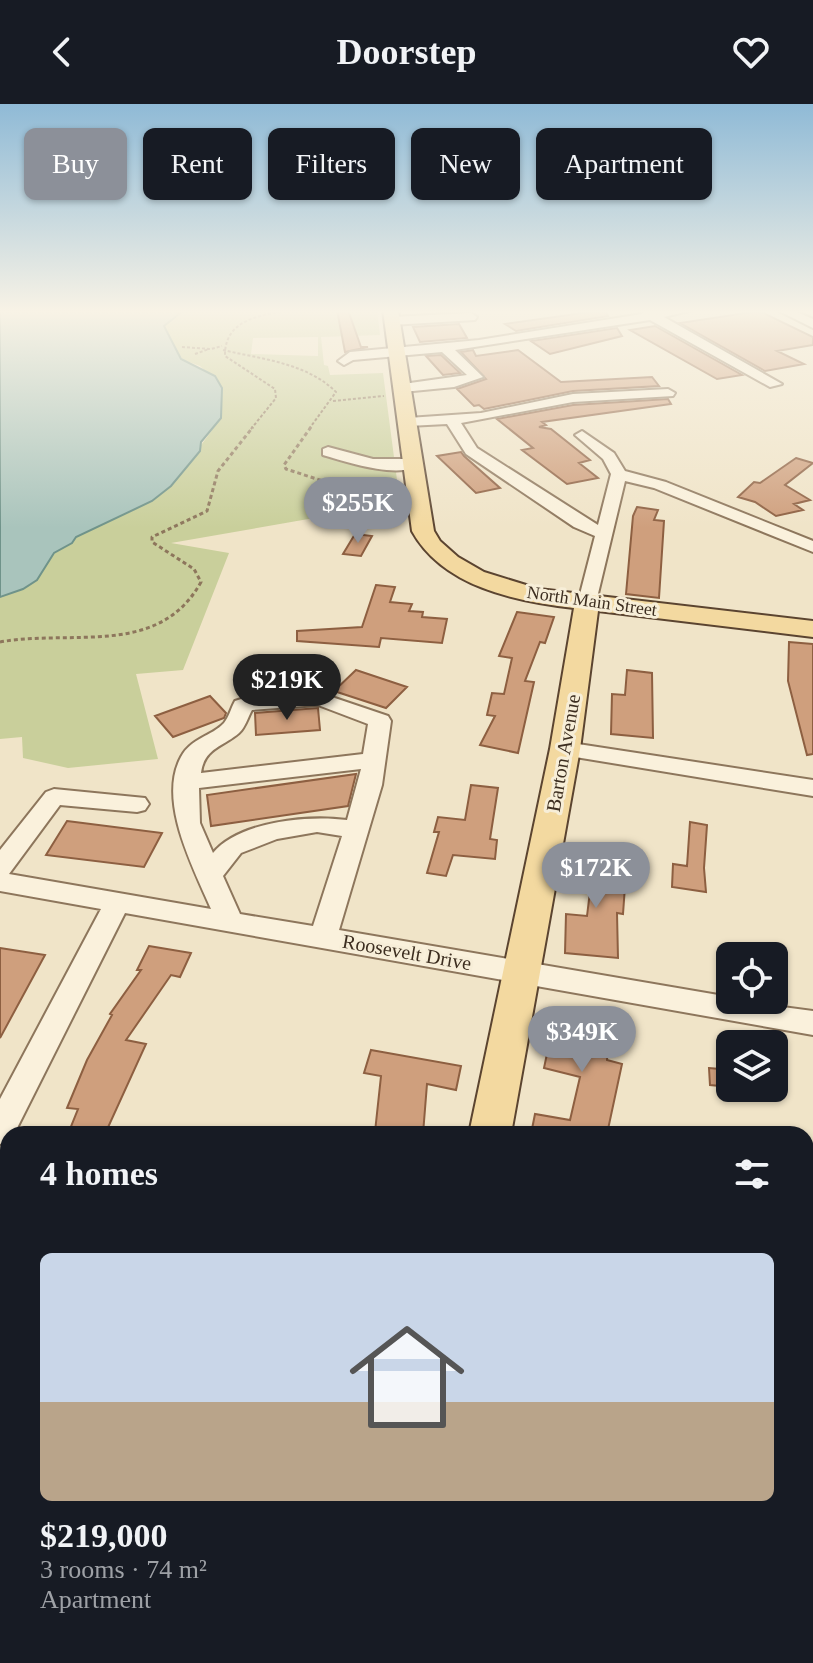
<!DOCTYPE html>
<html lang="en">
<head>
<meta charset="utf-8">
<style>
  body { margin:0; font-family:"Times New Roman",serif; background:#242831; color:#f1f3f6; height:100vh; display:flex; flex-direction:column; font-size:30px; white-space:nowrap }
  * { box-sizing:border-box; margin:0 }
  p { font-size:26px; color:#9ea1a6 }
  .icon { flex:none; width:44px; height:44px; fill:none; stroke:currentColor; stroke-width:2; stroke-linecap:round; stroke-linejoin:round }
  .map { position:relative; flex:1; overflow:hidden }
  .details { position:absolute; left:0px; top:1022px; width:814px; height:538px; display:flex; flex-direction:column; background:#171b24; border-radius:24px 24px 0 0; box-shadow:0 2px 6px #0004 }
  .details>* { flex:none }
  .hud { position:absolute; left:24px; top:24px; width:766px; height:72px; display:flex; gap:16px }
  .controls { position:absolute; left:716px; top:838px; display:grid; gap:16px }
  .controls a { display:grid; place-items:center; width:72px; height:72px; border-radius:12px; background:#171b24; box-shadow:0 2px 6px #0004; font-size:40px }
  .price { position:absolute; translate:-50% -68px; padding:0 18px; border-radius:28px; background:#8c9099; color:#fff; font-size:26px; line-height:52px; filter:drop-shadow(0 2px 4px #0008) }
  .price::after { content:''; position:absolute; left:50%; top:48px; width:24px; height:18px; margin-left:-12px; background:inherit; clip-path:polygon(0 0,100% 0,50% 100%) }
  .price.on { background:#222; color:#fff }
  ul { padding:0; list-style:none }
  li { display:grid; align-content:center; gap:16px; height:424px; padding:0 40px }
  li+li { border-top:2px solid #363941 }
  li span { display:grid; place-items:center; height:248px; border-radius:12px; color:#555 }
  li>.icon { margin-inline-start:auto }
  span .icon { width:144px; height:144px; fill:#fffc; stroke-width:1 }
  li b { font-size:34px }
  h2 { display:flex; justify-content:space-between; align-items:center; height:96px; padding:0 40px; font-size:34px }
  .pill { padding:0 28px; border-radius:12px; background:#171b24; box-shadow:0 2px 6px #0004; font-size:28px; line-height:72px }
  .pill.on { background:#8c9099; color:#fff }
  header { display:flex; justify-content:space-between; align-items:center; height:104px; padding:0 40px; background:#171b24; font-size:36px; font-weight:700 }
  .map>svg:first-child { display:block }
</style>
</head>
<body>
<header><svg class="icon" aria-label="back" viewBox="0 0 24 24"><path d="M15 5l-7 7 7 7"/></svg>Doorstep<svg class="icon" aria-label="heart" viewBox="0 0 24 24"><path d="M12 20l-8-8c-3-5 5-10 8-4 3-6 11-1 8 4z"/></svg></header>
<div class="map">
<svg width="813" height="1559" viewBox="0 0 813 1559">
  <rect width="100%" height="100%" fill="#f0e4c8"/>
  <path fill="#c9cf9b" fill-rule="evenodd" d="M184,206H377L380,231L321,233L324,261L328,262L330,271L383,269L400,399L171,439L229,449L183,566L136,570L158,655L68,664L23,654L22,633L0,635V493L23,485L36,476L54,449L72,439L76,433L152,397L171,382L221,314L222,284L200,262L181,255L164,222ZM318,233V252L251,250L253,234Z
    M0,1220L8,1222V1424L0,1427Z"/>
  <path fill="#a9c4bc" stroke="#6f938a" stroke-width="2" d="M0,206H184L164,222L181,255L215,272L222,284L221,314L201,338L200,347L171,382L152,397L76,433L72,439L54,449L37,476L23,485L0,493Z
    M806,1526L813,1527V1559H690V1552H806Z"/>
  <path fill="#cf9f7d" stroke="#8d5f41" stroke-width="2" d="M337,206H348L361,243H368L345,248Z
    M604,206L608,212L516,227L505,220Z
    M759,207L813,233V241L777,247L804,260L765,267L680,219Z
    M459,220L467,234L420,238L413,223Z
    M655,222L742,271L717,275L630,226Z
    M617,224L622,232L550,250L531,237Z
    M473,246L476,252L518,246L561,278L652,273L659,282L573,287L484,305L479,301L474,302L457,285L486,275L461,248Z
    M441,251L460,269L443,271L426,252Z
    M668,295L671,300L542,318L546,321L539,323L551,325L590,356L579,359L598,374L567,380L522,346L533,344L497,315L573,301Z
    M461,348L464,352L500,384L476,389L437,352Z
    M796,354L813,359L785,381L810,396L794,400L803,406L776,412L755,398L738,393L754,378L760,379Z
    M637,403L658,406L654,416L664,417L659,494L626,490L633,412Z
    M355,430L372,432L361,452L343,450Z
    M376,481L395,483L390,498L412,500L409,507L423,508L422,513L447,515L442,539L381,534L379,543L297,537V527L362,523Z
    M517,508L554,513L545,539L540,538L525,577L534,578L518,649L480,641L495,612L487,611L492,589L504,590L512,554L499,552Z
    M789,538L813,540V650L807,651L788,577Z
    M356,566L407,583L386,604L334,587Z
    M627,566L652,569L653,634L611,630L612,590L625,591Z
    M210,592L226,609L224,614L173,633L155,612Z
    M318,604L320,626L256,631L255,609Z
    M356,670L348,702L211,722L207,691Z
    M471,681L498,684L490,735L497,736L495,755L453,751L446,772L427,769L439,728H434L438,713L465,716Z
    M67,717L162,729L144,763L46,751Z
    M690,718L707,721L704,764L706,788L672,783L673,760L687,762Z
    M573,747L613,753L610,780L625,782L623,810L617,809L618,854L565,849L566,810L587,812L592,771L570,768Z
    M149,842L191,849L180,873L171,871L126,936L146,940L105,1030H68L78,1005L67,1004L87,956L112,911L110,910L141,866H137Z
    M0,844L45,851L0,934Z
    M556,907L610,915L607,956L622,960L607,1030H531L535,1010L570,1016L580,973L544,964Z
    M371,946L461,962L456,986L427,980L423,1030L375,1028L381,972L364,969Z
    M709,964L730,966V983L710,981Z"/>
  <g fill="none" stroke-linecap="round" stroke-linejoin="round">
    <g stroke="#8d765c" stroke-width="4">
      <path id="minor" d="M646,206H693L664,213L782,280L770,283L650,216L455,246L483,273L454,283L403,288L396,284L403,280L467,271L442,248L353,256L344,261L338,257L350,248L479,236L642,210Z
        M777,206H792L813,215V224Z
        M471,209L477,213L475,216L391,221L385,217L391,213Z
        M668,285L675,289L673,292L573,298L461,319L477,344L598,421L611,370L603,355L575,331L582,327L614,349L625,367L666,378L813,437V448L654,384L625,377L596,498L594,502H580L578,498L595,432L574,423L466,350L447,320L408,322L401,318L408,314L481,309L573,290Z
        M328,343L373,355H413L421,360C401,376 346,358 323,351V345Z
        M320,589L388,612L391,617L382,681L339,826L730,893V896L813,907V931L125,809L14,1030H8V1037L0,1040V995L101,805L0,787V746L46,688L54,685L145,694L149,700L145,706L137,708L60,701L9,770L211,805C194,765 157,697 181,653C191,634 212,632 224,619C229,613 231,604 235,597L254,591ZM318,601L368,620L363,650L201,669C204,644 223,643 239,629C245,624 248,613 252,606ZM361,665L347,716C309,711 239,717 213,749L200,719L199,684ZM317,728L342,732L313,822L240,810L223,772L241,749L277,735Z
        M565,638L813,676V692L557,650L554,645L557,640Z
        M806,1298L813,1300V1340L806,1338Z"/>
    </g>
    <g stroke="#5b4430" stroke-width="4">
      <path id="major" d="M383,206H398L434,427L440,437L458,453L484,468L539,485L813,517V533L598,507L580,645L511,1030H469L550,645L574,504C515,497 443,483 412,427Z
        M351,1552H411L410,1559H350Z"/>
    </g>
    <path stroke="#8d765c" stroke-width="2" stroke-dasharray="3 2" stroke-linecap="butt" d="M182,243L211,245L222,242
      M223,246C261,255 307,259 336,288L309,325
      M195,250L209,245
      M333,297L384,292
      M251,325L276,294L275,285L225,252C224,213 266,210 296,206"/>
    <path stroke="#8d765c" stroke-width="3" stroke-dasharray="4 3" stroke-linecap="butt" d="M311,323L284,361L286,365L326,378L396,380
      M0,538C72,525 159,554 201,478L194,465L152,438V433L207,407L218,367L253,323"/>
    <use href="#minor" fill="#faf1dc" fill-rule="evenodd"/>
    <use href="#major" fill="#f3d9a0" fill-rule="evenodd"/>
  </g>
  <linearGradient id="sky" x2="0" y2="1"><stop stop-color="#8fbad6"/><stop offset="0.49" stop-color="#f8f3e6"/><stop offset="1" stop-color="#f8f3e6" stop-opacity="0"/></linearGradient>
  <rect width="813" height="424" fill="url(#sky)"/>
  <g text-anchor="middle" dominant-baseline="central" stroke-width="6" stroke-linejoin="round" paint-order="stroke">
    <g font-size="18" fill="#3d2e20" stroke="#f7eed8">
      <text transform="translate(592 497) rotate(8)">North Main Street</text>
    </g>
    <g font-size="20" fill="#3d2e20" stroke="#f7eed8">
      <text transform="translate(563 649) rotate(-80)">Barton Avenue</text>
      <text transform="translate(407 848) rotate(10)">Roosevelt Drive</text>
    </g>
  </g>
</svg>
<div class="controls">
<a><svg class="icon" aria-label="locate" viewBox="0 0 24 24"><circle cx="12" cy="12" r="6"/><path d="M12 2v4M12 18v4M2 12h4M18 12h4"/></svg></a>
<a><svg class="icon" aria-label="layers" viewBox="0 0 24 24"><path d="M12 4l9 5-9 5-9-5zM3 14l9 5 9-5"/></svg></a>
</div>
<b class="price" style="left:358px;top:441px">$255K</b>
<b class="price on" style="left:287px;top:618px">$219K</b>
<b class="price" style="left:596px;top:806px">$172K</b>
<b class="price" style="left:582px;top:970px">$349K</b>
<div class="hud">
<a class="pill on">Buy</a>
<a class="pill">Rent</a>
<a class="pill">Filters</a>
<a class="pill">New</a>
<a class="pill">Apartment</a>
</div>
<section class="details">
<h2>4 homes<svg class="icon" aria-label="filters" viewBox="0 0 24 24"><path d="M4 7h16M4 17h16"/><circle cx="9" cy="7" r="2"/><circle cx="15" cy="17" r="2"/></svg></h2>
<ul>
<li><span style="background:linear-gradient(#c9d6e8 60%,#b9a48a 0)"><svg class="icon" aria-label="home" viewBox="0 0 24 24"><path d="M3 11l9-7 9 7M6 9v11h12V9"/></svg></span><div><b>$219,000</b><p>3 rooms · 74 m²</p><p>Apartment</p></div></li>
</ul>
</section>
</div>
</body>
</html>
